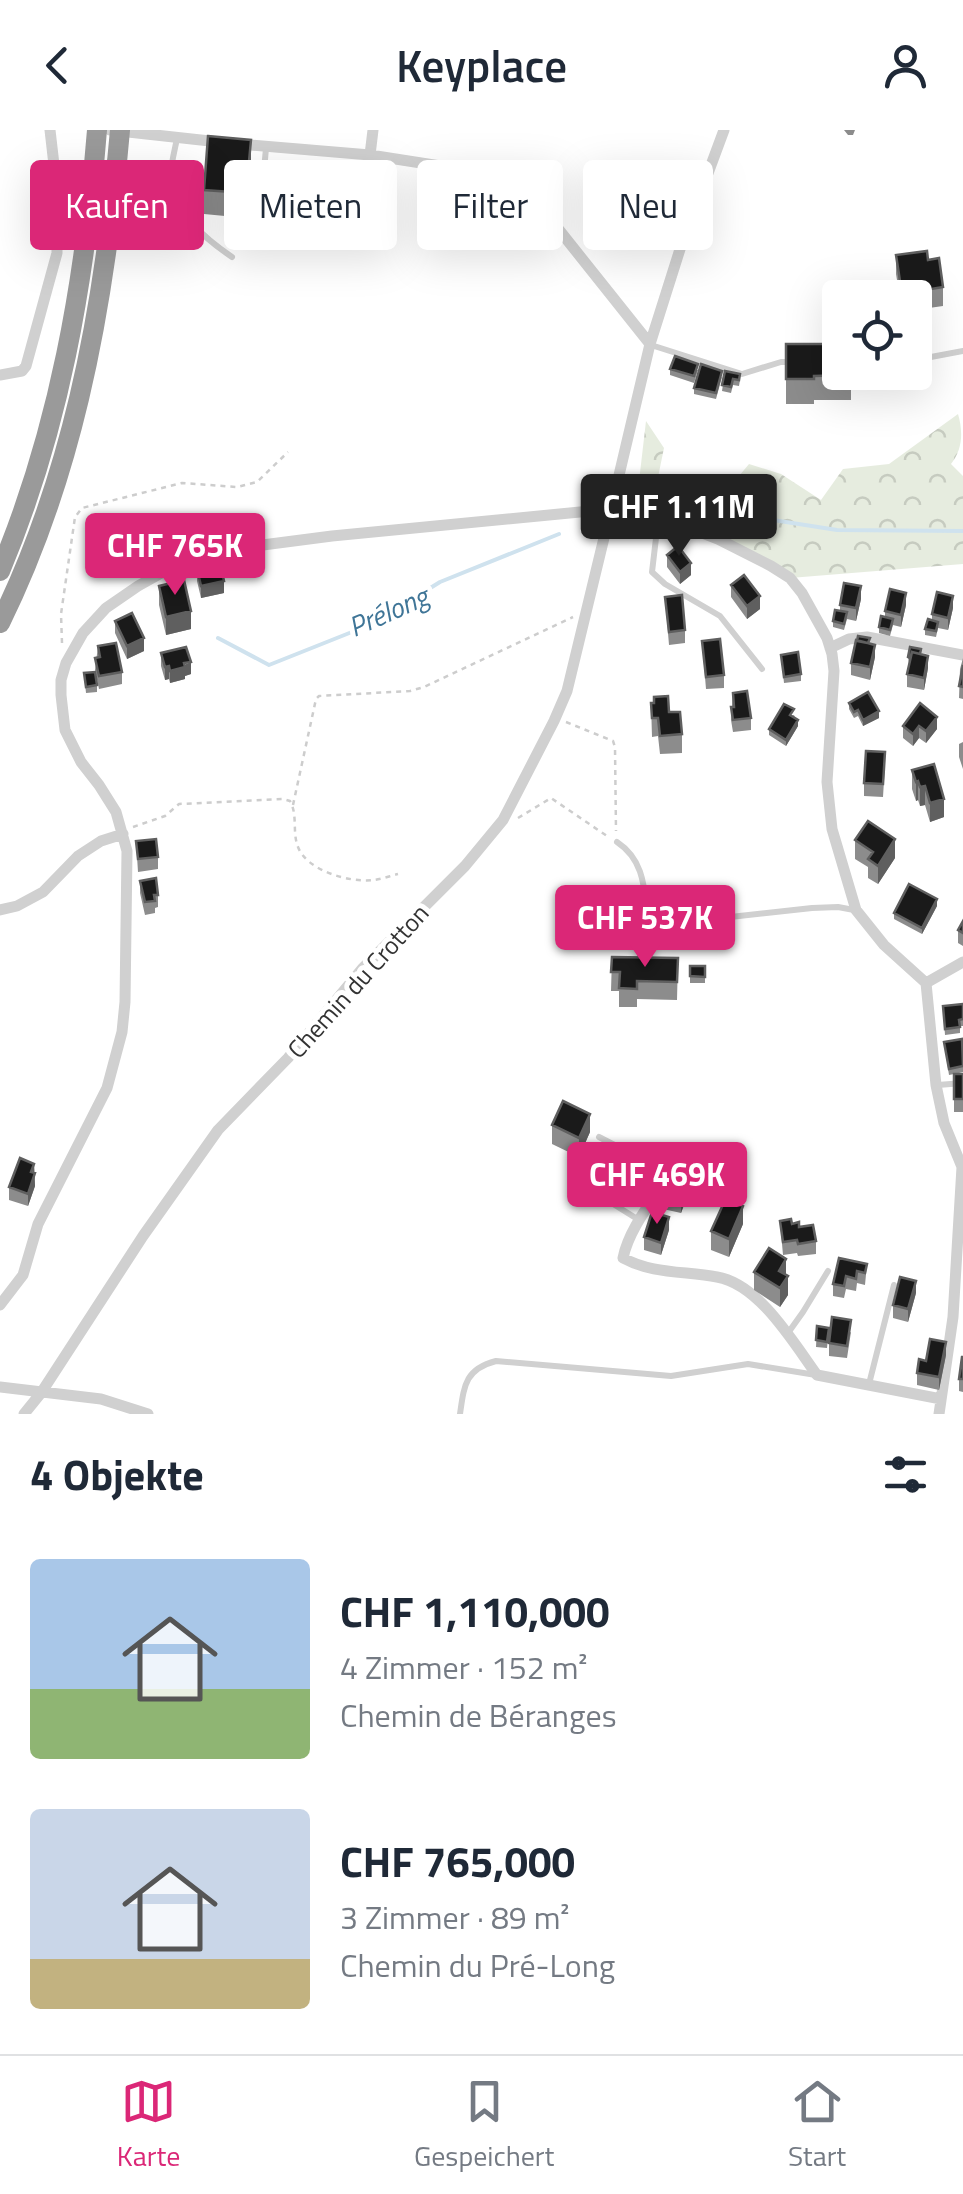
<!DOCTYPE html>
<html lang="de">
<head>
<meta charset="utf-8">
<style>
  body { margin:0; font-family:"Titillium Web",sans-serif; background:#f2f2f3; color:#1f2937; height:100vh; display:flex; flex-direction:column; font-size:38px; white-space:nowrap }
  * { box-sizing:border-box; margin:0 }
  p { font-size:32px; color:#747a83 }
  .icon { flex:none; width:55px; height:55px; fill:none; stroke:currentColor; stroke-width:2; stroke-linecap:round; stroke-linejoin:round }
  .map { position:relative; height:1284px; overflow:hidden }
  .sheet { display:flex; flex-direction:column; background:#fff; flex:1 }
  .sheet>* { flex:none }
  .banner { position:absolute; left:30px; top:30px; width:905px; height:90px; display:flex; gap:20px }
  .fabs { position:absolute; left:822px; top:150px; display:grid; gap:20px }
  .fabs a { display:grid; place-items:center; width:110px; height:110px; border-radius:10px; background:#fff; box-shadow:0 10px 40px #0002; font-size:50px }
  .price { position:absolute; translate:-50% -85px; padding:0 22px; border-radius:10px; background:#db2777; color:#fff; font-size:32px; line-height:65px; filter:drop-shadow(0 2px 5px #0008) }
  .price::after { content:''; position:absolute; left:50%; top:60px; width:30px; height:22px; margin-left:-15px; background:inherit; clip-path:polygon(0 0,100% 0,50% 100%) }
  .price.active { background:#222; color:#fff }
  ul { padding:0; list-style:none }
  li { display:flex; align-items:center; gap:30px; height:250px; padding:0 30px }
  li span { display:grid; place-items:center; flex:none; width:280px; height:200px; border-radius:10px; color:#555 }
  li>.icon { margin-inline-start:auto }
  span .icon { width:120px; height:120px; fill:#fffc; stroke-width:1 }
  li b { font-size:42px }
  h2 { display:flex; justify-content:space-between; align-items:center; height:120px; padding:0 30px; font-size:42px }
  .tag { padding:0 35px; border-radius:10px; background:#fff; box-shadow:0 10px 40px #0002; font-size:35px; line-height:90px }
  .tag.active { background:#db2777; color:#fff }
  header { display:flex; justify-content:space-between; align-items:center; height:130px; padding:0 30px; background:#fff; font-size:45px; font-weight:600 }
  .tabs { display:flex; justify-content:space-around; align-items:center; height:140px; border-top:2px solid #e0e1e3; background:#fff; font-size:28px; color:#747a83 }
  .tabs a { display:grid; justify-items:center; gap:5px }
  .tabs .active { color:#db2777 }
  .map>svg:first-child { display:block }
</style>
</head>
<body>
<header><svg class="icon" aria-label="back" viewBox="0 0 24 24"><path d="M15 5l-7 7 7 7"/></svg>Keyplace<svg class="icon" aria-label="person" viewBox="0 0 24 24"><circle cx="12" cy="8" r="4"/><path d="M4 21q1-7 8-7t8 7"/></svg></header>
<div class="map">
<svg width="963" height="1284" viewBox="0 0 963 1284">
  <defs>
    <pattern id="forest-crowns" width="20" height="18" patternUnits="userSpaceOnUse" patternTransform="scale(2.5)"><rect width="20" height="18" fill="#e6ecdf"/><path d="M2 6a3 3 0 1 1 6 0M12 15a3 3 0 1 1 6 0" fill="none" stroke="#c6cbc0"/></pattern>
  </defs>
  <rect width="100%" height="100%" fill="#fff"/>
  <path fill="url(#forest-crowns)" d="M958,284C963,301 963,319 951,334L963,346V434L790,448L718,409L632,384L638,360L646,291L664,318L657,352L689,360L724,364L749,334L781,344L821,370L843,339L889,334Z"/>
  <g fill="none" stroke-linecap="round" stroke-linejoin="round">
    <path stroke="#cfe2ee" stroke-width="4" d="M654,364L742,385L837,400L963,401
      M218,508L269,535L372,494L440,452L559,404"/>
    <path stroke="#cdcdcd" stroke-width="2.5" stroke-dasharray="5 5" stroke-linecap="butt" d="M62,513L61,484L75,387L82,378L182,353L237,357L257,352L288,322
      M566,592L613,611L615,617L616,701
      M293,675L316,569L319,566L410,561L424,557L573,487
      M518,688L551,668L607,706
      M133,697L165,686L179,674L283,669L290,671C298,685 292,702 298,717C307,741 350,753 374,750C382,749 390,746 398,744"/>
    <path stroke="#d0d0d0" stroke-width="6" d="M177,8C175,20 170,36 171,48C175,83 204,108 232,127
      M260,86L266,18
      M651,215L742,244L781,232H792
      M915,230L963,221
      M658,391L652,442L665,454L720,486L762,539
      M617,712C647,732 644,764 649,796L812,778L838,777L854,780
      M638,833L649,796
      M938,955L963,953
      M599,1007L669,1043
      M610,1072L639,1090
      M788,1203L803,1182L828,1141
      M869,1254L894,1155
      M460,1284C464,1256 465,1239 496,1231L671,1246L748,1234L816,1245"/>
    <path stroke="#d0d0d0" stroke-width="11" d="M110,0L219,12
      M724,0L681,116L650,214L611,379L682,395L718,409L771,436L790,448L802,463L827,508L832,524L834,541L827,652L832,699L856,780L884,815L926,853L936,955L944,993L962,1037L953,1187L939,1284
      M238,14L370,25L466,40L508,50L544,81L650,214
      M370,25L373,0
      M0,245L22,241L26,236L57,123V61L50,0
      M830,518L849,509L867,507L963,525
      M0,780L17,776L43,762L78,726L101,711L123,704
      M926,853L963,832
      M670,1043C654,1069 629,1098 623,1128C652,1144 685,1141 717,1147C759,1154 793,1212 817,1245L941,1269
      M0,1175L23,1145L38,1094L107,958L122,902L125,872L127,721L116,682L99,655L81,632L65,600L61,565V550L66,533L83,503L106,478L138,456L163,442L204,426L232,419L332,406L611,379L567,561L554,591L503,690L465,736L362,839L288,928L218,1000L143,1106L41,1263L24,1284
      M0,1257L101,1269L148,1284"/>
    <path stroke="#9a9a9a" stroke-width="20" d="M0,441C59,301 85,151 97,0
      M0,493C71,349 101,191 117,32"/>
    <path stroke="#9a9a9a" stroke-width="20" d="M117,32L120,0"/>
  </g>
  <path fill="#8c8c8c" d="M844,0H855L853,5H848Z
    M251,34L246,88L204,84V60Z
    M896,125L928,130L943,157V176L915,180V168H900L896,144Z
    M786,214L851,242V270H814V274H786Z
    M670,239L698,240L694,253L670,245Z
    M725,241L740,250L739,256L733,255L731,263L722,261Z
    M722,247L716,269L694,264V258Z
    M667,425L691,445L680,454L667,437Z
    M197,438L224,463L201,468L197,451Z
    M731,455L760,479L747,489L731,467Z
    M159,456L191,499L166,505L159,475Z
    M665,467L685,500V513L669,515Z
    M861,469L856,491L847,489L844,500L833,497V491L840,481V475Z
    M906,475L901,497L893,495L890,506L879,503V497L885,487V481Z
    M953,478L948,500L938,498L936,507L925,505V499L932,490V484Z
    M115,491L144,521L127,529L115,503Z
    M702,511L724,545V558L706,559Z
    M870,514L875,527L870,550L851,545V533Z
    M98,516L122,542V554L99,559L95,540Z
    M161,523L191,544L185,546V549L170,553L169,549L165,550L161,536Z
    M781,525L801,544V551L784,553Z
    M908,527L928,538L924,560L907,557V544L909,534Z
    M963,528V569L959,568L960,539Z
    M84,543L97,555V562L86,563Z
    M733,563L751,588V600L733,602L731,590Z
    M651,573L669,582L682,604V623L660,624L658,606L652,607Z
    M849,573L879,588L863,596L858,586L854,588L849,579Z
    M920,573L937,599L926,613L919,608L913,616L903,608V596Z
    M794,585L798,596L786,616L769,605V599Z
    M963,612V639L959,627V614Z
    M885,634L883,667L864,666V653Z
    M934,634L944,687L930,692L925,675L920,676L918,670L916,671L912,659V640Z
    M855,710L895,728L878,754L868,748V737L855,729Z
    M136,711L158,727V739L138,742Z
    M140,751L158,765V777L155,778V783L145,785L140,763Z
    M937,776L922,804L894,789V783Z
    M963,791V816L958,813V800Z
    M612,827L678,828L677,870L637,869V877H619V861H611Z
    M690,836H705V853H690Z
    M963,874V896H960V903L945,905L943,876Z
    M944,912L963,916V942L955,944H963V982H954V944L949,945Z
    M552,995L590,1002L579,1027L552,1014Z
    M597,1032L614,1047L605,1070L583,1061V1048Z
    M34,1034L35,1056L28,1076L9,1070V1057Z
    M690,1059L681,1083L663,1079V1067Z
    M780,1091L792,1094L799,1097L816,1111V1124L798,1126L797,1123L783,1125Z
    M743,1094L729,1127L711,1120V1101Z
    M669,1100L661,1125L644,1120V1107Z
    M867,1134L865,1155L857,1153L856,1161L846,1159L844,1168L833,1166V1154Z
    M754,1142L786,1145L788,1165L780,1177L754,1160Z
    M916,1163L908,1192L893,1188V1175Z
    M817,1196L829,1198L827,1218L816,1217Z
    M851,1202L847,1228L829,1226V1213Z
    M946,1225L939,1260L917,1255V1243L926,1231Z
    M963,1227V1262L959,1261V1249Z"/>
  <path fill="#5f5f5f" d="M251,10V34L246,88V63Z
    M691,433V445L680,454V442Z
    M224,451V463L201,468V456Z
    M861,456V469L856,491V478Z
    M906,463V475L901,497V485Z
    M760,466V479L747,489V476Z
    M953,466V478L948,500V488Z
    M191,481V499L166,505V487Z
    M144,508V521L127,529V516Z
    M875,515V527L870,550V537Z
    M928,526V538L924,560V548Z
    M191,532V544L185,546V549L170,553V541Z
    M169,536V549L165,550V537Z
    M879,581V588L863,596V590Z
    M937,587V599L926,613V601Z
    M798,590V596L786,616V610Z
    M919,596V608L913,616V604Z
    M918,651V670L916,671V652Z
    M925,656V675L920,676V657Z
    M944,669V687L930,692V673Z
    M895,709V728L878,754V736Z
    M937,769V776L922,804V798Z
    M590,984V1002L579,1027V1008Z
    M34,1034L35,1056L28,1076V1064Z
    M614,1035V1047L605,1070V1057Z
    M690,1046V1059L681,1083V1070Z
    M743,1076V1094L729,1127V1109Z
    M669,1087V1100L661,1125V1113Z
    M786,1129V1148L779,1159V1141Z
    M788,1146V1165L780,1177V1158Z
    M916,1151V1163L908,1192V1179Z
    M946,1212V1225L939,1260V1247Z"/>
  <path fill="#1a1a1a" stroke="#5f5f5f" stroke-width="2.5" d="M208,6L251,10L246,63L204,60Z
    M927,121L928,130L939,128L943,157L902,164L896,125Z
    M786,214H840V242H851V245L814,246V249H786Z
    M675,226L698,234L694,246L670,239Z
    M701,234L722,241L716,263L694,258Z
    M725,241L740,244L739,250L733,249L731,257L722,255Z
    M678,416L691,433L680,442L667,425Z
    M220,433L224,451L201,456L197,438Z
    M744,445L760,466L747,476L731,455Z
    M184,450L191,481L166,487L159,456Z
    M844,453L861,456L856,478L840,475Z
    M890,459L906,463L901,485L885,481Z
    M937,462L953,466L948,488L932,484Z
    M682,465L685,500L669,502L665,467Z
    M835,480L847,482L844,494L833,491Z
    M132,483L144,508L127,516L115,491Z
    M881,486L893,489L890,500L879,497Z
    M928,489L938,492L936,501L925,499Z
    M858,506L870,508L868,513L857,511Z
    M720,509L724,545L706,547L702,511Z
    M856,510L875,515L870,537L851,533Z
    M116,513L122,542L99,546L95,528L100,527L98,516Z
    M186,517L191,532L184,533L185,537L170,541L169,536L165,537L161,523Z
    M910,517L921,519L920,524L912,522L910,528L908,527Z
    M798,522L801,544L784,547L781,525Z
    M912,522L928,526L924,548L907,544Z
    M963,535V557L959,556Z
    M95,542L97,555L86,557L84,543Z
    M747,561L751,588L733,590L731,577H734L733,563Z
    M868,562L879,581L863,590L858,580L854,582L849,573Z
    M668,566L669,582H680L682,604L660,606L658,588H652L651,573H654V567Z
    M920,573L937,587L926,601L919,596L913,604L903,596Z
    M784,574L794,579L790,585L798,590L786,610L769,599Z
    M866,621L885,622L883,654L864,653Z
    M934,634L944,669L930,673L925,656L920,657L918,651L916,652L912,640Z
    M868,691L895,709L878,736L868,729L873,722L855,710Z
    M156,709L158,727L138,729L136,711Z
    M156,748L158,765H154L155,771L145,772L140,751Z
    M909,754L937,769L922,798L894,783Z
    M963,791V803L958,800Z
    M612,827L678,828L677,852L637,851V859L619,858L620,842H611Z
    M690,836H705V847L690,846Z
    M963,874V889L959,890L960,897L945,899L943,876Z
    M962,909L963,936L949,939L944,912Z
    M954,944H963V969H954Z
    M563,971L590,984L579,1008L552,995Z
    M20,1028L34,1034L31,1042L35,1043L28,1064L9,1057Z
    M598,1028L614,1035L605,1057L583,1048L591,1029L597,1032Z
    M676,1039L690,1046L681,1070L663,1067L666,1059L669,1060Z
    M726,1068L743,1076L729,1109L711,1101Z
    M652,1082L669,1087L661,1113L644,1107Z
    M791,1089L792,1094L799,1092V1097L813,1095L816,1111L798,1114L797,1110L783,1112L780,1091Z
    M769,1118L786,1129L779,1141L788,1146L780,1158L754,1142Z
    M839,1128L867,1134L865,1143L857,1141L856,1149L846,1146L844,1156L833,1154Z
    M900,1147L916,1151L908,1179L893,1175Z
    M832,1187L851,1190L847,1216L829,1213Z
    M817,1196L829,1198L827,1212L816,1210Z
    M930,1209L946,1212L939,1247L917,1243L919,1229L926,1231Z
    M962,1227H963V1249H959Z"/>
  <g text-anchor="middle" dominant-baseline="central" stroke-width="10" stroke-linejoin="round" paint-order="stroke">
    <g font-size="25" fill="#333" stroke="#fff">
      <text transform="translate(358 851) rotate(-48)">Chemin du Crotton</text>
    </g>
    <g font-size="28" font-style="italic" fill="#3f7597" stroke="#fff">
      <text transform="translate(388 481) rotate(-24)">Prélong</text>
    </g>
  </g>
</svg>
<div class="fabs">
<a><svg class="icon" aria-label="locate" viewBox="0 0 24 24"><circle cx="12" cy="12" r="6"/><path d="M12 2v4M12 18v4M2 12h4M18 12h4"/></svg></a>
</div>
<b class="price active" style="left:679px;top:429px">CHF 1.11M</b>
<b class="price" style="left:175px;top:468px">CHF 765K</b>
<b class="price" style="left:645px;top:840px">CHF 537K</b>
<b class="price" style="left:657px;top:1097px">CHF 469K</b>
<div class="banner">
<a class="tag active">Kaufen</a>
<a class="tag">Mieten</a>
<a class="tag">Filter</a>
<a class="tag">Neu</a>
</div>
</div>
<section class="sheet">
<h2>4 Objekte<svg class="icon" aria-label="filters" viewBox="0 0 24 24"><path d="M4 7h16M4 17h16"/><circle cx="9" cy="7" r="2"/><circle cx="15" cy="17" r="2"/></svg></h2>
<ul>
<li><span style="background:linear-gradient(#a9c7e8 65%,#8fb573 0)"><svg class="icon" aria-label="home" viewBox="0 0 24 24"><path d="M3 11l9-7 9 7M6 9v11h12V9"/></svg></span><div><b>CHF 1,110,000</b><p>4 Zimmer · 152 m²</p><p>Chemin de Béranges</p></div></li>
<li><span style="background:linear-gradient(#c9d6e8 75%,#c2b280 0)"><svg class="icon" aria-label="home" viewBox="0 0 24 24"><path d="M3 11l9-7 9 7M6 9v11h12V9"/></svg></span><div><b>CHF 765,000</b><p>3 Zimmer · 89 m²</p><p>Chemin du Pré-Long</p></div></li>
</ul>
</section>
<nav class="tabs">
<a class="active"><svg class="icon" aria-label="map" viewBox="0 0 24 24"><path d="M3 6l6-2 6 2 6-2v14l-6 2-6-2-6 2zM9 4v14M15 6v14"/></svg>Karte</a>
<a><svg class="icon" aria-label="saved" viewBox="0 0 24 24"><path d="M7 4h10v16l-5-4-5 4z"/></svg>Gespeichert</a>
<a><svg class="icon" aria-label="home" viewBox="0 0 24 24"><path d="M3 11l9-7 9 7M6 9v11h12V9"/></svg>Start</a>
</nav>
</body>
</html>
